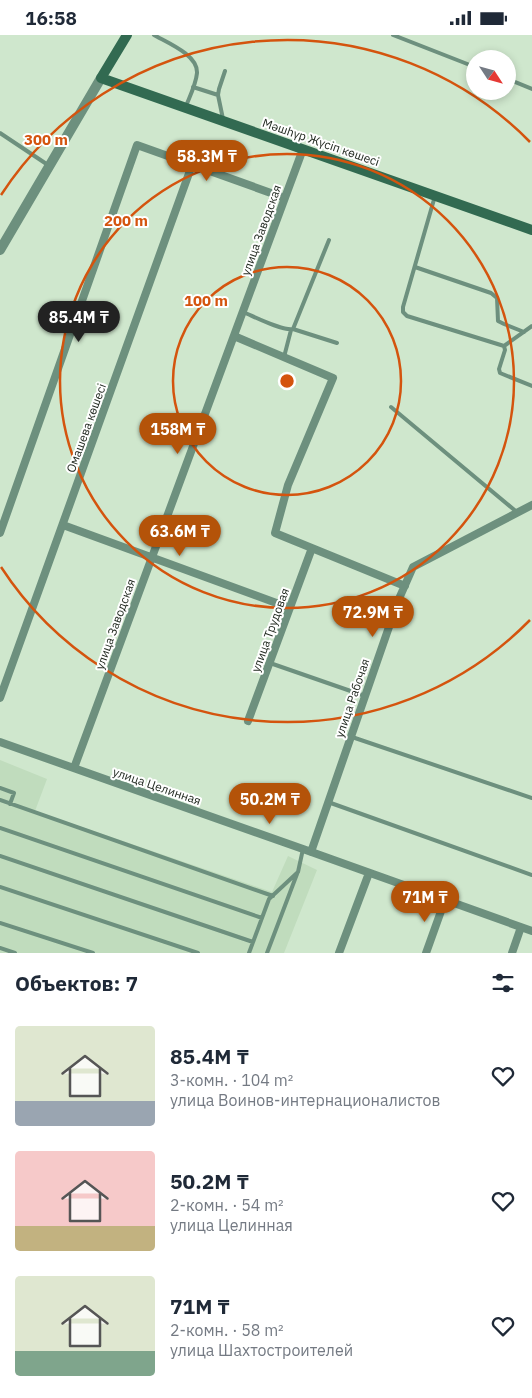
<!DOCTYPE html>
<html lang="ru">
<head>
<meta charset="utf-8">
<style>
  body { margin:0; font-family:"IBM Plex Sans",sans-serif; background:#f2f2f3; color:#1f2937; height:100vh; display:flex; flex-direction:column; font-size:19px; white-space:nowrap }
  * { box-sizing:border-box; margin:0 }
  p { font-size:16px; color:#747a83 }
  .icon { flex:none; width:28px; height:28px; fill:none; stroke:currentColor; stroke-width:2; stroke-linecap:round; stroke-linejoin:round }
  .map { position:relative; height:918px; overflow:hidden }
  .panel { display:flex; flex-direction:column; background:#fff; flex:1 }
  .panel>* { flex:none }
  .needle { width:32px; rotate:126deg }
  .tools { position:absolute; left:466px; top:15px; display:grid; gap:10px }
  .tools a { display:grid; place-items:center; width:50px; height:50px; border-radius:50%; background:#fff; box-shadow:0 2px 8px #0003; font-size:25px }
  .price { position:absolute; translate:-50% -42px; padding:0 11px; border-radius:18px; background:#b45309; color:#fff; font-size:16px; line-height:32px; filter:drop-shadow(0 1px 2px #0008) }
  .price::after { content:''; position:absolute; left:50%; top:30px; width:15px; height:11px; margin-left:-8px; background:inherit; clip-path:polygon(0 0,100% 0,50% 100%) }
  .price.current { background:#222; color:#fff }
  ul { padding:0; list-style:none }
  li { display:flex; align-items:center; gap:15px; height:125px; padding:0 15px }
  li span { display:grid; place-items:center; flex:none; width:140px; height:100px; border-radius:5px; color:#555 }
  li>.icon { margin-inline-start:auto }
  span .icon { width:60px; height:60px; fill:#fffc; stroke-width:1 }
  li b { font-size:21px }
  h2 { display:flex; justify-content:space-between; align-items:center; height:60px; padding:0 15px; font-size:21px }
  .status { display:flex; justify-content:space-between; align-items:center; height:35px; padding:0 25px; background:#fff; direction:ltr }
  .status svg { height:14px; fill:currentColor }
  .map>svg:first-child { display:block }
</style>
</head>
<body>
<div class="status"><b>16:58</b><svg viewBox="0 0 49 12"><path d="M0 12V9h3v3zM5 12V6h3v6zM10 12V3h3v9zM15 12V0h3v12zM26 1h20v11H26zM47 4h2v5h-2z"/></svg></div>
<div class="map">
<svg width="532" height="918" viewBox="0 0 532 918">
  <rect width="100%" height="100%" fill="#cfe7cd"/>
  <path fill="#c0dcbd" d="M0,725L47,744L35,776L272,857L288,821L317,835L284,918H0Z"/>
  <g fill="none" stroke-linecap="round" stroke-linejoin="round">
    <path stroke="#6d907e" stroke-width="4" d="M154,0C168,8 198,20 197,38C196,49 190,61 186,71
      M393,0L475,32
      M508,44L532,54
      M193,52L218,60
      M223,84L218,60L219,54L225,36
      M0,98L48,130
      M435,161L403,272V277L407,281L504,311L505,315L499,334L500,338L532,351
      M415,232L491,258L497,263L498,286L504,289L524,297
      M243,277C255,282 282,296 293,294L329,205
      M293,294L337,308
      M504,311L532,291
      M284,322L291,295
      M391,372L518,478
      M270,628L365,661
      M352,702L532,763
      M0,753L14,758L10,769
      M0,765L273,861
      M328,767L532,840
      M0,793L262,883
      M0,821L253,907
      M0,852L198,918
      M0,888L93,918
      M0,913L15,918
      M249,918L269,864L298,837L303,814
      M267,918L297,839"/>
    <path stroke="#6d907e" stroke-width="8" d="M234,301L333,343L288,450L275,498L405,551
      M63,490L290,573
      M0,498L137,110L285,163
      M0,663L192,130
      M248,686L312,513
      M0,707L303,814L532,896
      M74,733L303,114
      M311,817L398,566L413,532L532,470
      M339,918L369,838
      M426,918L445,865
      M512,918L521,892"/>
    <path stroke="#6d907e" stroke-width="10" d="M0,215L101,43"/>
    <path stroke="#326a51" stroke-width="10" d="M127,0L101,43L532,195"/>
  </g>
  <g fill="none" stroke="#d4540e" stroke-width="2.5">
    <circle cx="287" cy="346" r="114"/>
    <circle cx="287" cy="346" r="227"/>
    <path d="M530 585A341 341 0 0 1 1 532M1 160A341 341 0 0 1 530 107"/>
  </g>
  <g text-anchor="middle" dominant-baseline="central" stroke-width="4" stroke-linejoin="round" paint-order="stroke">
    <g font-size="12" fill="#222a21" stroke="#fff">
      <text transform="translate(321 107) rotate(19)">Мәшһүр Жүсіп көшесі</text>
      <text transform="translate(261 195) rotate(-70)">улица Заводская</text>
      <text transform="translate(86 393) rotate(-70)">Омашева көшесі</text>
      <text transform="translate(115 589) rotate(-70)">улица Заводская</text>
      <text transform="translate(270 595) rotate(-70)">улица Трудовая</text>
      <text transform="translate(352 663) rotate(-71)">улица Рабочая</text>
      <text transform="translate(157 751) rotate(19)">улица Целинная</text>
    </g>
  </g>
  <circle cx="287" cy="346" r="8" fill="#d4540e" stroke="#fff" stroke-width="2.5"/>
  <g font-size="15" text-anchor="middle" font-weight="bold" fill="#d4540e" stroke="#fff" stroke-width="4" stroke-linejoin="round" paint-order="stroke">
    <text x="46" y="110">300 m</text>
    <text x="126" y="191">200 m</text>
    <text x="206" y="271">100 m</text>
  </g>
</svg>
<div class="tools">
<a><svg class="needle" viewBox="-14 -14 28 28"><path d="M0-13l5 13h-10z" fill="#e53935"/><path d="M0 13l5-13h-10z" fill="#747a83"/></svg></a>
</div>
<b class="price" style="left:207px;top:147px">58.3M ₸</b>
<b class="price current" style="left:79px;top:308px">85.4M ₸</b>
<b class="price" style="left:178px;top:420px">158M ₸</b>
<b class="price" style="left:180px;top:522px">63.6M ₸</b>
<b class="price" style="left:373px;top:603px">72.9M ₸</b>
<b class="price" style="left:270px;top:790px">50.2M ₸</b>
<b class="price" style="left:425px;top:888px">71M ₸</b>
</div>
<section class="panel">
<h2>Объектов: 7<svg class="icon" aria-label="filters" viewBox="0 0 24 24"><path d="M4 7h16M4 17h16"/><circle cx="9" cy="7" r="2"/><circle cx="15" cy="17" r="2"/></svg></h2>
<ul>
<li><span style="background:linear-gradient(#dfe7d0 75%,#9aa5b1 0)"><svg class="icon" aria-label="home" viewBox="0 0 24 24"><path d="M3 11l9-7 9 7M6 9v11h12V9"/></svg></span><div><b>85.4M ₸</b><p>3-комн. · 104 m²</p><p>улица Воинов-интернационалистов</p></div><svg class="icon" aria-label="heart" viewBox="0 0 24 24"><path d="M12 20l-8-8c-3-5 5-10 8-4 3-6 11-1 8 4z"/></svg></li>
<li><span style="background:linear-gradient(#f6c9c9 75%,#c2b280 0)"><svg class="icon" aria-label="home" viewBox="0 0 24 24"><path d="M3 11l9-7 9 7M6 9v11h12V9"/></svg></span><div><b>50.2M ₸</b><p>2-комн. · 54 m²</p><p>улица Целинная</p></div><svg class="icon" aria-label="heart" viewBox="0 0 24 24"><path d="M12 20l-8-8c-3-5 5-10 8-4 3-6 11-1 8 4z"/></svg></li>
<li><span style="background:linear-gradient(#dfe7d0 75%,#7fa58c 0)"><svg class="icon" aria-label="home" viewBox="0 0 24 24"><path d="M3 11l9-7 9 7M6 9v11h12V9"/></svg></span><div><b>71M ₸</b><p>2-комн. · 58 m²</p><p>улица Шахтостроителей</p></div><svg class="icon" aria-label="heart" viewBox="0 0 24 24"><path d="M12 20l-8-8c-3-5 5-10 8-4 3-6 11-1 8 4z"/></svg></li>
</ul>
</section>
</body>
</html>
